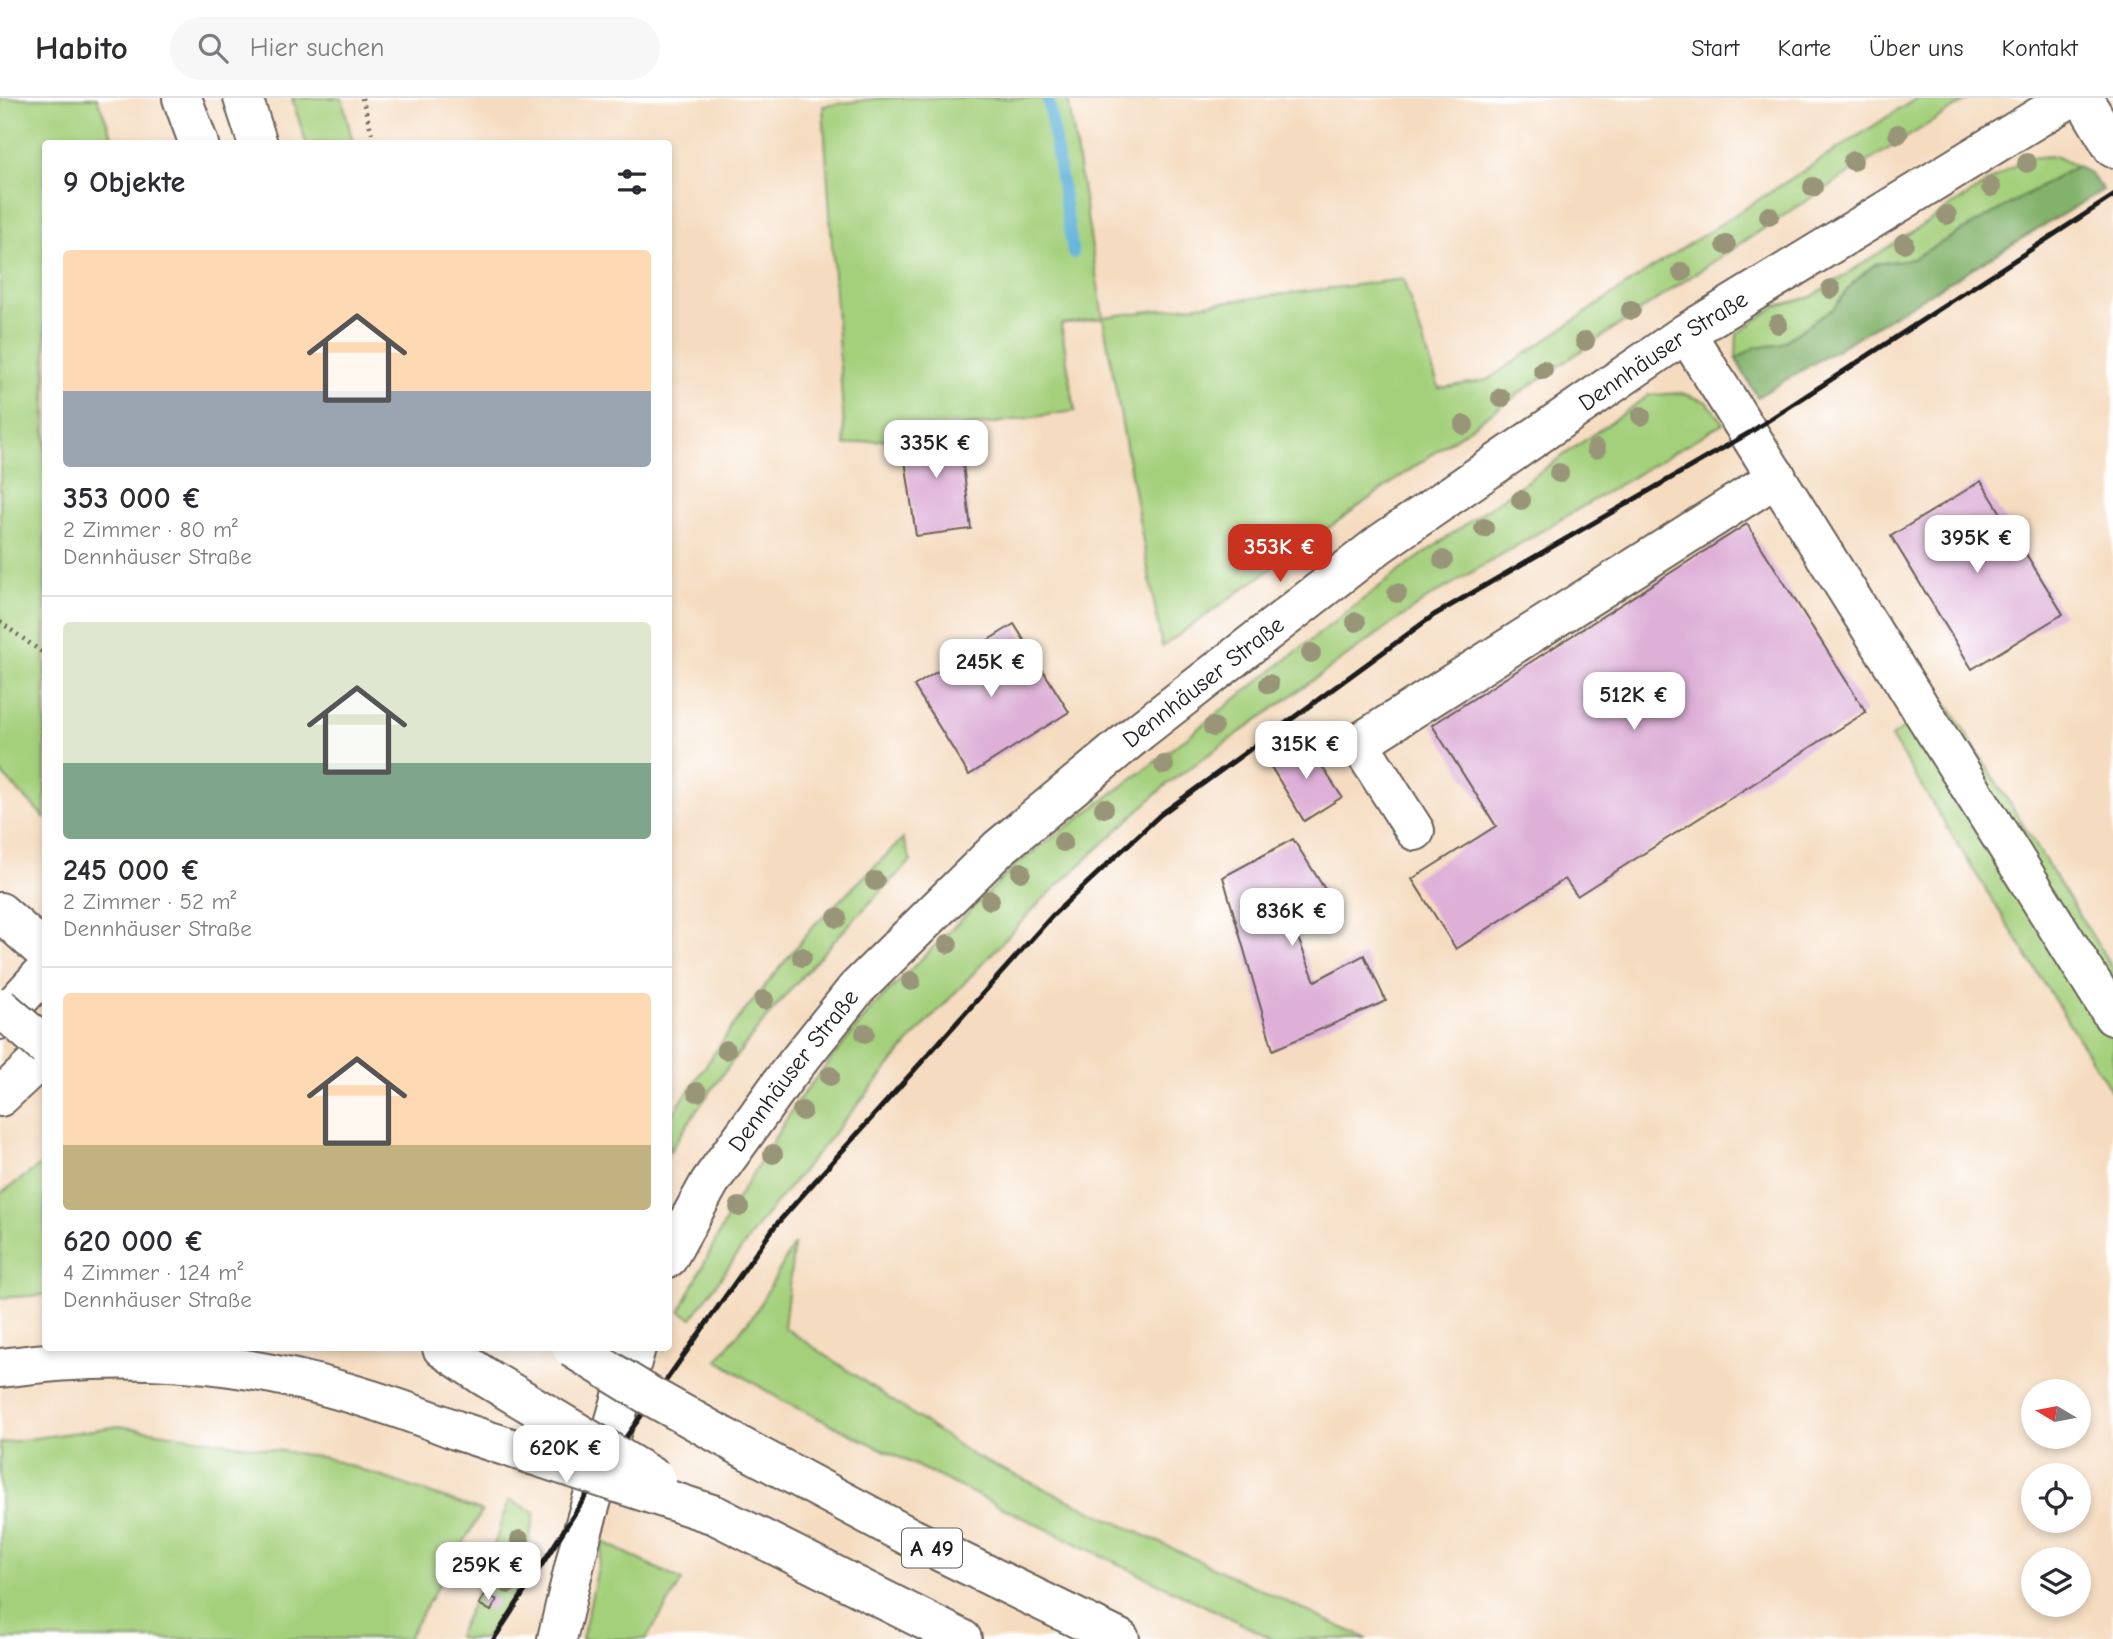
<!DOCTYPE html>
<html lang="de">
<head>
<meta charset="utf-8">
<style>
  body { margin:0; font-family:"Comic Neue",sans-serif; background:#f7f7f7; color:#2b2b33; height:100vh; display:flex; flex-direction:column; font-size:26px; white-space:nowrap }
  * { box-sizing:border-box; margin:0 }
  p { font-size:23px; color:#7c7c81 }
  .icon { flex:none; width:38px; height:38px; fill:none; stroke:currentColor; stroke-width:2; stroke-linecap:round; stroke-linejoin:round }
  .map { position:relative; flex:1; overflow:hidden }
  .panel { position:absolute; left:42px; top:42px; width:630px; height:1211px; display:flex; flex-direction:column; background:#fff; border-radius:7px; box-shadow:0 4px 10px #0003 }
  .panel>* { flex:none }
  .needle { width:46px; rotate:280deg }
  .controls { position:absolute; left:2021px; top:1281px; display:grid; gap:14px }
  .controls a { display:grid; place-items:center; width:70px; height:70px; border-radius:50%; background:#fff; box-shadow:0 4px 10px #0003; font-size:35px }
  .price { position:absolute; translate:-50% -60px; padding:0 16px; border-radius:14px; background:#fff; color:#222; font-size:23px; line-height:46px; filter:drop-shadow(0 2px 4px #0008) }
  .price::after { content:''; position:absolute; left:50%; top:42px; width:21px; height:16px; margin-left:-10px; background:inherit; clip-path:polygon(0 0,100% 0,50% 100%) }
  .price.current { background:#c8321e; color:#fff }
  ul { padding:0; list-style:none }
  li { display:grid; align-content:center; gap:14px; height:371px; padding:0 21px }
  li+li { border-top:2px solid #e1e1e2 }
  li span { display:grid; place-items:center; height:217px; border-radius:7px; color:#555 }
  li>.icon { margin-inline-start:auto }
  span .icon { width:126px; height:126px; fill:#fffc; stroke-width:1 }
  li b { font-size:30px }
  h2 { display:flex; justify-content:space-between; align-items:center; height:84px; padding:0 21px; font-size:30px }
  header { display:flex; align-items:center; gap:42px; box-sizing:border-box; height:98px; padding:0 35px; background:#fff; border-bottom:2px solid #e1e1e2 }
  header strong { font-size:33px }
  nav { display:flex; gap:38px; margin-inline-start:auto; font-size:24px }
  .search { width:490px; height:63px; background:#f7f7f7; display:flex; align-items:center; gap:18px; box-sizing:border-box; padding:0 24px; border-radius:38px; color:#7c7c81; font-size:26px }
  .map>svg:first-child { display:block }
</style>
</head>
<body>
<header>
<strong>Habito</strong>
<div class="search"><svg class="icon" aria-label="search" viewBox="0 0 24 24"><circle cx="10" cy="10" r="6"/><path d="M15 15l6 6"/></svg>Hier suchen</div>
<nav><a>Start</a><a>Karte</a><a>Über uns</a><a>Kontakt</a></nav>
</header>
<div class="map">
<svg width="2113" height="1541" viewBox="0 0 2113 1541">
  <rect width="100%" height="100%" fill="#fff"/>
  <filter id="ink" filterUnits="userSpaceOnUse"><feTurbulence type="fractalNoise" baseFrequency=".0143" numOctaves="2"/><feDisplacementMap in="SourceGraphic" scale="14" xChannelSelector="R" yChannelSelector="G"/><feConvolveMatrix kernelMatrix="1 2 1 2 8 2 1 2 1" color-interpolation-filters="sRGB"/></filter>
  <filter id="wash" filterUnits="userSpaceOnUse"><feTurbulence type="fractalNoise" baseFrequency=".00686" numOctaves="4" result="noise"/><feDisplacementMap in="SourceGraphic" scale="28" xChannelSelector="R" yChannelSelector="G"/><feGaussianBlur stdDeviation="1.57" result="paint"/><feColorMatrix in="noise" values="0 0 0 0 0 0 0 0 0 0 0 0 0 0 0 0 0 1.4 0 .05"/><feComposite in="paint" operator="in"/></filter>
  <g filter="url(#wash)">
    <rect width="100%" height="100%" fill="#f5dcc0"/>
    <path fill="#a4d07c" stroke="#60764c" stroke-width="2" d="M0,0H97L115,45L46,46L45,720L0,674Z
      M292,0H342L353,45H306Z
      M879,0H1068L1103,219L1403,181L1439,290L1487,282L1650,171L1917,0H1971C1692,169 1426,359 1162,549L1103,220L1061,226L1075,313L845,347L823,8Z
      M2054,58L2077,68L1912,161L1875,166L1852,186L1834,210L1779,247L1756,249L1736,261L1737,236L1776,208L1811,199L2026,60Z
      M1682,295L1707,304L1723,325L1427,501L1166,687L1039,805L912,941L765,1118L692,1220L680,1213L735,1104L799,1001L875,907L1016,767L1160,660L1402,471L1649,297Z
      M1945,602L2113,871V996L1891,639Z
      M903,741L911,763C820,854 737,946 669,1055V1021L735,925L814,827Z
      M45,1064V1197L0,1200V1096Z
      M794,1146L784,1229L974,1358L1367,1541H1273L783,1303L717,1262L755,1215Z
      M119,1328L327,1360L482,1413L407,1541H0V1345Z
      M509,1402L535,1414L520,1490L484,1541H462L457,1538L481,1487Z
      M604,1444L682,1483L646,1541H582Z"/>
    <path fill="#83b26c" stroke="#506744" stroke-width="2" d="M2077,68L2091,77L2103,92L1757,299L1736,261L1756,249L1779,247L1834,210L1852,186L1875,166L1912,161Z"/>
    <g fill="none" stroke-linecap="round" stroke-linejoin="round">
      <path stroke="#5db1d9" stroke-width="12" d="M1048,0L1073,155"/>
    </g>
    <g id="blocks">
      <path fill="#deb0d8" d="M958,326L971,431L916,438L901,334Z
        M1981,383L2063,516L1972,571L1891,438Z
        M1747,426L1866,614L1577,798L1565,781L1456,851L1412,781L1496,728L1432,627Z
        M1014,526L1069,614L969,677L914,588Z
        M1306,644L1342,699L1304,723L1270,667Z
        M1293,741L1333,804L1296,835L1315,883L1364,857L1386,903L1273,952L1223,779Z
        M486,1495L497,1502L491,1513L479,1506Z"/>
    </g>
  </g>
  <g filter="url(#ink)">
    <use href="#blocks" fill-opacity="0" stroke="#685f55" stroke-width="2"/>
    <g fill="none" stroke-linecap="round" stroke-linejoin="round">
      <g stroke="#685f55" stroke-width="42">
        <g id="minor">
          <path d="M2083,0L2113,50"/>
          <path d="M1686,235L2113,918"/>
          <path d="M1415,733L1359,645L1777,379"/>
          <path id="s1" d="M668,1160L710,1084L784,981L856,891L999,750L1140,633L1380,446L1686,235L2070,0"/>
          <path d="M557,1541L582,1436L636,1250"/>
        </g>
      </g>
      <g stroke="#685f55" stroke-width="42">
        <path id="highway" d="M182,0L199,46
          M243,0L258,46
          M0,814L46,855
          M0,922L46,872
          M0,999L46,956
          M442,1250L485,1279
          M0,1270C167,1247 300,1270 456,1332
          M749,1353L912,1440L1120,1541
          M715,1417L962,1541"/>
      </g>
      <path stroke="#685f55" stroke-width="4.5" stroke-dasharray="2 5" stroke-linecap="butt" d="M362,0L375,46
        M0,524L46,557"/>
      <use href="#minor" stroke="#fff" stroke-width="38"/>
      <use href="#highway" stroke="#fff" stroke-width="38"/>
      <path stroke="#1c1c1c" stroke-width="5" d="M494,1541L600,1376L775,1128L1053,817L1160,717L1434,517L1749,335L2113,98"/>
      <g stroke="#685f55" stroke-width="42" stroke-linecap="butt">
        <path id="highway-bridge" d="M0,909L46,949
          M572,1250L647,1296L749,1353
          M485,1279L657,1382
          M456,1332L715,1417"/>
      </g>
      <use href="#highway-bridge" stroke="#fff" stroke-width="38"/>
    </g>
    <g fill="#989578">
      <circle cx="1898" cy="36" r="10"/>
      <circle cx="1853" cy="63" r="10"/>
      <circle cx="2027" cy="65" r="10"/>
      <circle cx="1813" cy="89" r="10"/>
      <circle cx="1991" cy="89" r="10"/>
      <circle cx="1947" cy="117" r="10"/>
      <circle cx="1769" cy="118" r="10"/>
      <circle cx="1904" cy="145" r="10"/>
      <circle cx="1726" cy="147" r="10"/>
      <circle cx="1682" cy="174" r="10"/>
      <circle cx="1831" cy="191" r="10"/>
      <circle cx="1631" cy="212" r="10"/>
      <circle cx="1778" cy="226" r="10"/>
      <circle cx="1585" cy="243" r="10"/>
      <circle cx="1543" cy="272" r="10"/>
      <circle cx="1501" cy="300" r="10"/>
      <circle cx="1641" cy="318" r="10"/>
      <circle cx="1464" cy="327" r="10"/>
      <circle cx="1596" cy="351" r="10"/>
      <circle cx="1559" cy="375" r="10"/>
      <circle cx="1521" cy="402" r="10"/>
      <circle cx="1484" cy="430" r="10"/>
      <circle cx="1443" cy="462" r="10"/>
      <circle cx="1397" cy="495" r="10"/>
      <circle cx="1356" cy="524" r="10"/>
      <circle cx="1311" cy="555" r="10"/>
      <circle cx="1269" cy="586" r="10"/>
      <circle cx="1213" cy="629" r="10"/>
      <circle cx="1164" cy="667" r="10"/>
      <circle cx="1104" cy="710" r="10"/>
      <circle cx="1063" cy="744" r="10"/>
      <circle cx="1021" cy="774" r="10"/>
      <circle cx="875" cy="783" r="10"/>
      <circle cx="990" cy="802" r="10"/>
      <circle cx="837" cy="820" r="10"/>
      <circle cx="948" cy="846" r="10"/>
      <circle cx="802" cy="859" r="10"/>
      <circle cx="911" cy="883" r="10"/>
      <circle cx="764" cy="902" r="10"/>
      <circle cx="865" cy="935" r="10"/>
      <circle cx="726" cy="952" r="10"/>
      <circle cx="830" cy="978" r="10"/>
      <circle cx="697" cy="994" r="10"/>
      <circle cx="802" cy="1013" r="10"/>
      <circle cx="773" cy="1056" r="10"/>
      <circle cx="739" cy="1109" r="10"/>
      <circle cx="520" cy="1442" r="10"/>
      <circle cx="508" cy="1486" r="10"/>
    </g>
  </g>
  <g text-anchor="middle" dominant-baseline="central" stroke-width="6" stroke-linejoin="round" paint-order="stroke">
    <rect fill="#fff" stroke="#606060" stroke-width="2" x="902" y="1430.5" width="60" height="39" rx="5"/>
    <g font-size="23" font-weight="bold" fill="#1c1c1c">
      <text x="932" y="1450">A 49</text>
    </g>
    <g font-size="24" fill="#1c1c1c" stroke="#fff">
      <text stroke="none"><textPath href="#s1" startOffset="1360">Dennhäuser Straße</textPath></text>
      <text stroke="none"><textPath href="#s1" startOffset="793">Dennhäuser Straße</textPath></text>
      <text stroke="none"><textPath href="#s1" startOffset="226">Dennhäuser Straße</textPath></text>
    </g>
  </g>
</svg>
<div class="controls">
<a><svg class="needle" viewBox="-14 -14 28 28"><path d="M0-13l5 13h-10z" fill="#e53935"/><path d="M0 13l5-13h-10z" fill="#7c7c81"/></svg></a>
<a><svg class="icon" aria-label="locate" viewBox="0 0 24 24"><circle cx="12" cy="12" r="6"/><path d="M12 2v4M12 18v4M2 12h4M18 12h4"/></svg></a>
<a><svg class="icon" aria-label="layers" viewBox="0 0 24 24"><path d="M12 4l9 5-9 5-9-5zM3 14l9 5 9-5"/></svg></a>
</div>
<b class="price" style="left:936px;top:382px">335K €</b>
<b class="price" style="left:1977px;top:477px">395K €</b>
<b class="price current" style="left:1280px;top:486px">353K €</b>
<b class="price" style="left:991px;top:601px">245K €</b>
<b class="price" style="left:1634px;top:634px">512K €</b>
<b class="price" style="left:1306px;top:683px">315K €</b>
<b class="price" style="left:1292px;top:850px">836K €</b>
<b class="price" style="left:566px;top:1387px">620K €</b>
<b class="price" style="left:488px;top:1504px">259K €</b>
<section class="panel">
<h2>9 Objekte<svg class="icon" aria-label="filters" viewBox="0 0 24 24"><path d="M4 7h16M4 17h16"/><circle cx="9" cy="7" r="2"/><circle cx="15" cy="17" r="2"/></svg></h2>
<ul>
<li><span style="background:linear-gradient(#ffd9b3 65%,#9aa5b1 0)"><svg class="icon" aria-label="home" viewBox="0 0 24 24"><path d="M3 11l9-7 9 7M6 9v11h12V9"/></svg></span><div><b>353 000 €</b><p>2 Zimmer · 80 m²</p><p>Dennhäuser Straße</p></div></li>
<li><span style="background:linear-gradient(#dfe7d0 65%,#7fa58c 0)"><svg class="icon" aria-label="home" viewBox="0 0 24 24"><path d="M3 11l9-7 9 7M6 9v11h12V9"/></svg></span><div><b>245 000 €</b><p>2 Zimmer · 52 m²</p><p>Dennhäuser Straße</p></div></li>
<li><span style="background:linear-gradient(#ffd9b3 70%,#c2b280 0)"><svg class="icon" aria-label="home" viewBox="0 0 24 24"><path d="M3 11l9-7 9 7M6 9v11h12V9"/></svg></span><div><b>620 000 €</b><p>4 Zimmer · 124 m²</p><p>Dennhäuser Straße</p></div></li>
</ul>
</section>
</div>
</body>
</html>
